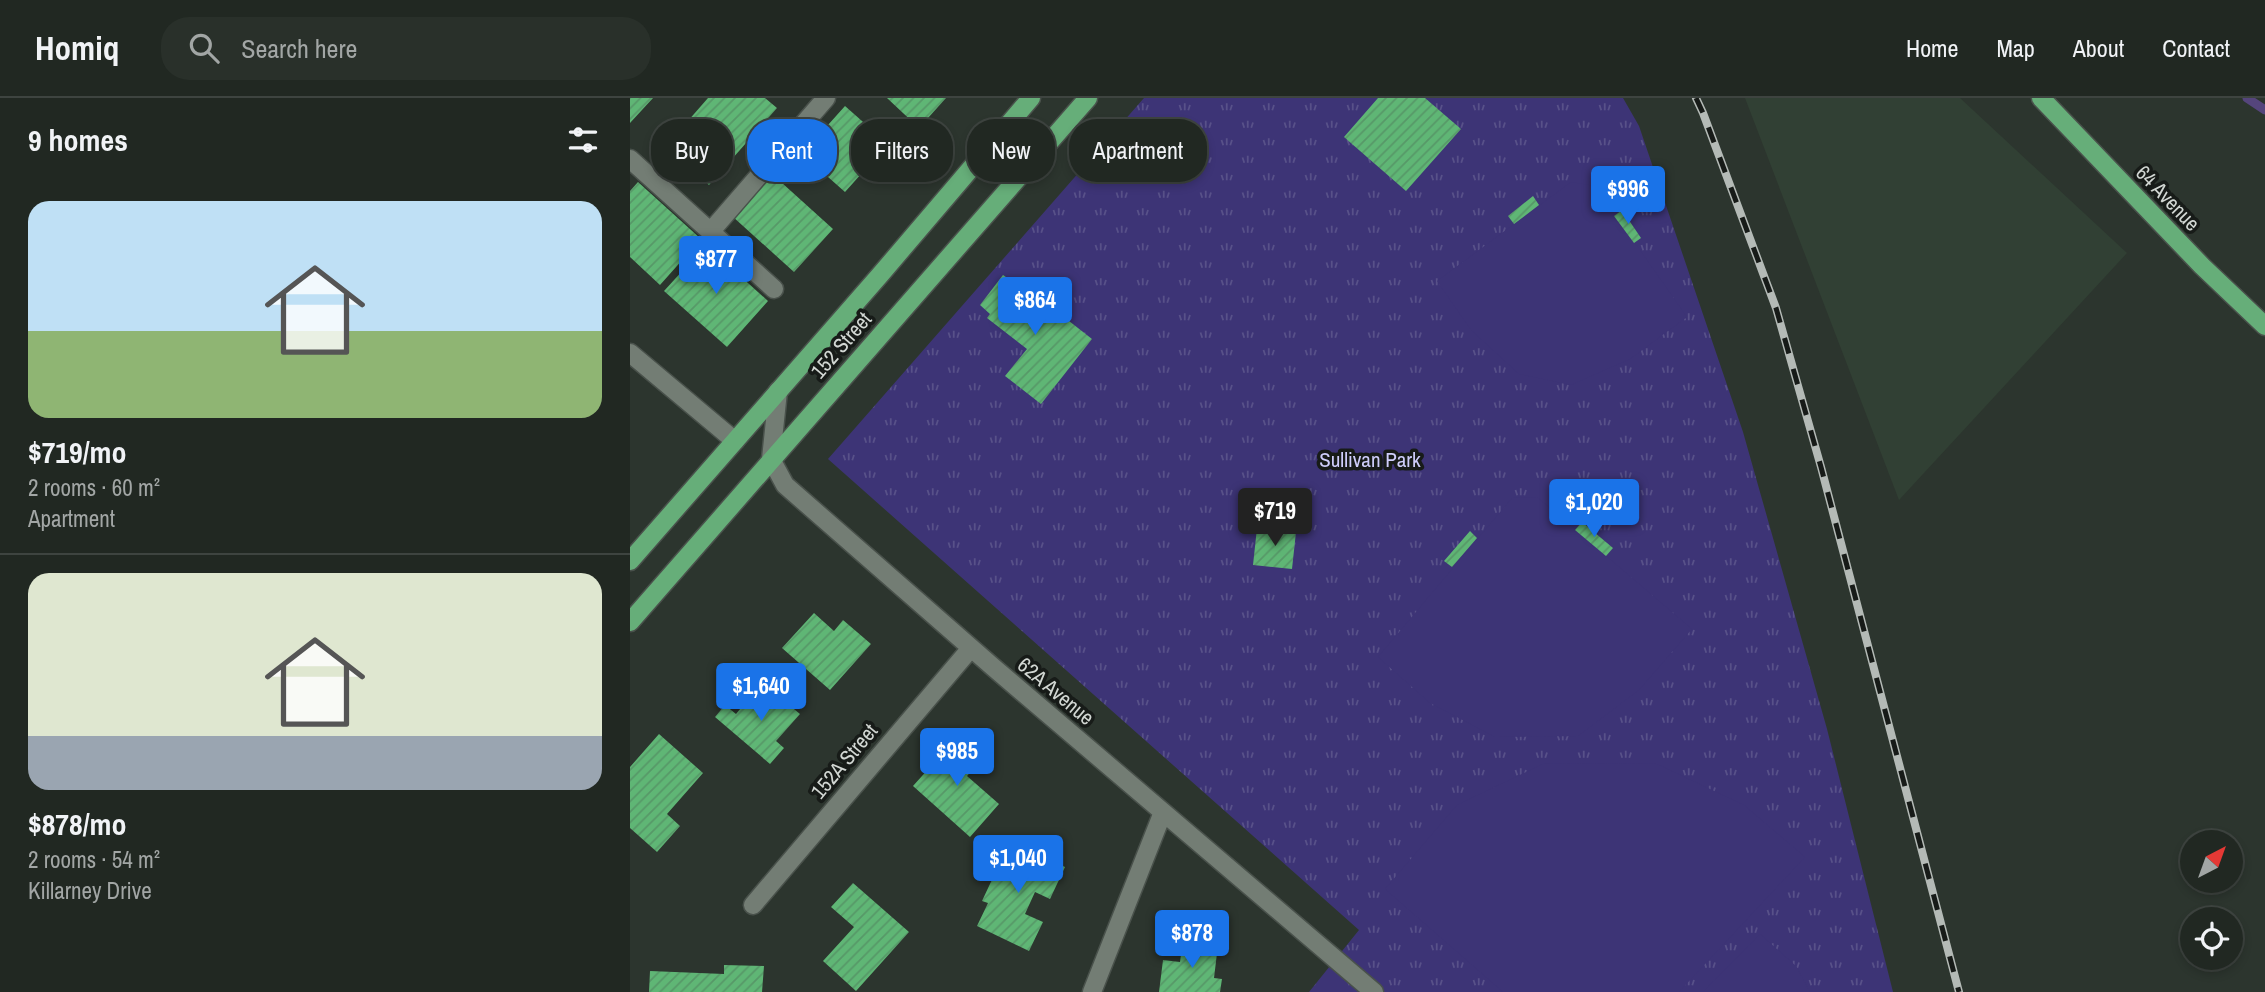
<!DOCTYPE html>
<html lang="en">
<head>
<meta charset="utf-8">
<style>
  body { margin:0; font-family:"Archivo Narrow",sans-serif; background:#29302a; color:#f1f3f6; height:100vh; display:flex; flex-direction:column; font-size:26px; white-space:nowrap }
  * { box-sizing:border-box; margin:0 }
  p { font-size:23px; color:#a2a6a5 }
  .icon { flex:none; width:38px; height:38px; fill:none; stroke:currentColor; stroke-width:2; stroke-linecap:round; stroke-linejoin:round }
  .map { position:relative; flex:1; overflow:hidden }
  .drawer { display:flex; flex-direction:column; background:#212822; width:630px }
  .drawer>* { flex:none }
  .guide { position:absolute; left:21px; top:21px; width:665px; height:63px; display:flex; gap:14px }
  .needle { width:46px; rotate:41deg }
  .controls { position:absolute; left:1550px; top:732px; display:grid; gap:14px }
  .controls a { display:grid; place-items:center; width:63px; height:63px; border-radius:50%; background:#212822; box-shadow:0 4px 10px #0003,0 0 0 2px #3e4440; font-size:35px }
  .price { position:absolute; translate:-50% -60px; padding:0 16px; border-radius:7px; background:#1a73e8; color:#fff; font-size:23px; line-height:46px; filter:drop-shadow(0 2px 4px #0008) }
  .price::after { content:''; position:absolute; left:50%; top:42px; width:21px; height:16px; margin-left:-10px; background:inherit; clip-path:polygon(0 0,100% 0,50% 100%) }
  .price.on { background:#222; color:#fff }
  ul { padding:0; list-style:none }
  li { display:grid; align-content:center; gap:14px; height:371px; padding:0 28px }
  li+li { border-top:2px solid #3e4440 }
  li span { display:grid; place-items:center; height:217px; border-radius:21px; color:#555 }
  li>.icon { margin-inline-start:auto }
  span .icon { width:126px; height:126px; fill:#fffc; stroke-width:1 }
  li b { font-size:30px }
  h2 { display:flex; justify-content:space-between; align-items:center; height:84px; padding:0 28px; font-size:30px }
  .chip { padding:0 24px; border-radius:28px; background:#212822; box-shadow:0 4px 10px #0003,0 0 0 2px #3e4440; font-size:24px; line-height:63px }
  .chip.on { background:#1a73e8; color:#fff }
  header { display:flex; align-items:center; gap:42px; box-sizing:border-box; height:98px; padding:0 35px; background:#212822; border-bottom:2px solid #3e4440 }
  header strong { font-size:33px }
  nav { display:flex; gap:38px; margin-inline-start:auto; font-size:24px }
  .search { width:490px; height:63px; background:#29302a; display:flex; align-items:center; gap:18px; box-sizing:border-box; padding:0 24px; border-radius:28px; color:#a2a6a5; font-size:26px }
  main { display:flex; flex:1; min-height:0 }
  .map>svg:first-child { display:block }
</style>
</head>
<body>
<header>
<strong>Homiq</strong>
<div class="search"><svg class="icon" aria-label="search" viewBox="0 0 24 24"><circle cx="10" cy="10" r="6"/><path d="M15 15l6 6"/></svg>Search here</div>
<nav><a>Home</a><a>Map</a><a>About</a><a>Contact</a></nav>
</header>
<main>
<section class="drawer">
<h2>9 homes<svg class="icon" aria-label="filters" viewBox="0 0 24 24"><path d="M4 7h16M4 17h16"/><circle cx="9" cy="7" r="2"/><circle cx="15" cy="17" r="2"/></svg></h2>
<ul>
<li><span style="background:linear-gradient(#bfe0f5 60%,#8fb573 0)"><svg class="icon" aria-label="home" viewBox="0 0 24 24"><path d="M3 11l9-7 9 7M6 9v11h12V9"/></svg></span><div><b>$719/mo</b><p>2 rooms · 60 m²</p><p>Apartment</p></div></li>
<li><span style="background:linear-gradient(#dfe7d0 75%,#9aa5b1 0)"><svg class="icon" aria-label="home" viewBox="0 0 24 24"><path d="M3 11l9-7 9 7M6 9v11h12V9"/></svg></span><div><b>$878/mo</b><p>2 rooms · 54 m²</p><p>Killarney Drive</p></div></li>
</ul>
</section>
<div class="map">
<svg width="1635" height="894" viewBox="0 0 1635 894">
  <defs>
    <pattern id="grass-tufts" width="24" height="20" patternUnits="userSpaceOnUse" patternTransform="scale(1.75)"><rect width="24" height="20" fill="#3d3476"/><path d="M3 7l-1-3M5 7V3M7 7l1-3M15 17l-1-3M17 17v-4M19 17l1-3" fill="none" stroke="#585189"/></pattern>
    <pattern id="building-hatch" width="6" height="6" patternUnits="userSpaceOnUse" patternTransform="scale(1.75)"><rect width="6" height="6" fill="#5fb675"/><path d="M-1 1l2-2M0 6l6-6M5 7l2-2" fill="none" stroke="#579868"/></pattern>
  </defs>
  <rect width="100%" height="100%" fill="#2c352e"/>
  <path fill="#314034" d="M1115,0H1330L1497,155L1269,402Z"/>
  <path fill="url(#grass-tufts)" d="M514,0H993L1009,28L1113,334L1197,631L1263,894H679L729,832L198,361Z"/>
  <path fill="#3d3476" d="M941,84L965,88L1057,219L1000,261L941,287L889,276L841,232L807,183Z
    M907,399L1062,531L1009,592L948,638L865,639L800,605L748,559L882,400Z
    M915,665L1027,666L1114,707L1175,759L1049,894H873L755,791L827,707Z
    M1130,836L1166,868L1180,894H1073Z"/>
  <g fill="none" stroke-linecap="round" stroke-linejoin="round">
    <path stroke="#55457c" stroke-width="9" d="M1617,0L1635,12"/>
  </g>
  <path fill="url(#building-hatch)" d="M0,0H23L0,25Z
    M78,0H135L147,10L79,87L36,48Z
    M257,0H316L289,30Z
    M748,0H795L831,31L776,93L714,39Z
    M215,8L258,46L215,94L172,56Z
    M141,75L203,131L164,174L102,118Z
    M8,84L71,141L30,187L0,159V93Z
    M903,98L909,107L884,126L878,118Z
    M992,112L1011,140L1004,145L984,118Z
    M76,147L138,203L97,249L34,193Z
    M373,177L386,186L388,183L462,241L411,306L375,278L397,251L357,220L360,216L350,207Z
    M952,424L983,450L976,458L945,432Z
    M627,430L666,434L662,471L623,467Z
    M840,433L847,440L822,469L814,463Z
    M184,515L204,533L213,522L241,546L200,592L152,550Z
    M141,592L170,616L146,643L154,650L140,666L85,619L95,607L106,616L124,594L133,601Z
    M29,636L73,675L37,716L50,728L27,754L0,730V669Z
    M328,638L353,660L337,678L369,706L340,739L283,688Z
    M380,743L435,769L420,801L405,794L395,816L413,824L399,853L347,828L358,805L352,803Z
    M223,785L279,834L226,893L193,863L224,829L201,809Z
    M553,842L588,847L584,880L592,881L590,894H529L533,862L550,864Z
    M94,867L134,868L132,894H19L20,873L94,876Z"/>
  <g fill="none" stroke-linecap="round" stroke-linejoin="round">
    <g stroke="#49514b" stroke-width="21">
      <path id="minor" d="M0,61L144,191
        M81,133L196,0
        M0,255L105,343
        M148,293L141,361L155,387L363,569L744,894
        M123,807L341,550
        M462,894L533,714"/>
    </g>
    <g stroke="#49514b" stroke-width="21">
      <path id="major" d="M1411,0L1572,168L1635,228
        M0,463L250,177L401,0
        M0,524L458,0"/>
    </g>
    <use href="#minor" stroke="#737d74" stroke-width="18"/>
    <use href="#major" stroke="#66ae79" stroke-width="18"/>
    <g stroke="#b4bab6" stroke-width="8">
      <path id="rail" d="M1066,0L1073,15L1146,210L1191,369L1329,894"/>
    </g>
    <use href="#rail" stroke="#171b18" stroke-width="5" stroke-dasharray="16" stroke-linecap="butt"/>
  </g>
  <g text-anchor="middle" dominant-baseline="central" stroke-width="7" stroke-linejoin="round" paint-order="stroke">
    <g font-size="21" fill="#d2d7d3" stroke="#171b18">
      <text transform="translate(1538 100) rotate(46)">64 Avenue</text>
      <text transform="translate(211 247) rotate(-49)">152 Street</text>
      <text transform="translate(426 593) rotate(40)">62A Avenue</text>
      <text transform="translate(214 663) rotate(-50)">152A Street</text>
    </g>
    <g font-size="21" fill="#cfcefb" stroke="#171b18">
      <text x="740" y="361">Sullivan Park</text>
    </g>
  </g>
</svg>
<div class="controls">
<a><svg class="needle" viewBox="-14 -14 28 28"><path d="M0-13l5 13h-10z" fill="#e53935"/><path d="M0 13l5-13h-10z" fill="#a2a6a5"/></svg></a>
<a><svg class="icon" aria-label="locate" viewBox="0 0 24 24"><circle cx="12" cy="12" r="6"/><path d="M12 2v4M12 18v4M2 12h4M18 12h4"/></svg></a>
</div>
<b class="price" style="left:998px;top:128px">$996</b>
<b class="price" style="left:86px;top:198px">$877</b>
<b class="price" style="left:405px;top:239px">$864</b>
<b class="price" style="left:964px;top:441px">$1,020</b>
<b class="price on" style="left:645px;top:450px">$719</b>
<b class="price" style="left:131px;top:625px">$1,640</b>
<b class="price" style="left:327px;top:690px">$985</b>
<b class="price" style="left:388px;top:797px">$1,040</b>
<b class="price" style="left:562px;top:872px">$878</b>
<div class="guide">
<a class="chip">Buy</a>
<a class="chip on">Rent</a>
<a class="chip">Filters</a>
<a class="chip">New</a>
<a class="chip">Apartment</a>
</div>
</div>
</main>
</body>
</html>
